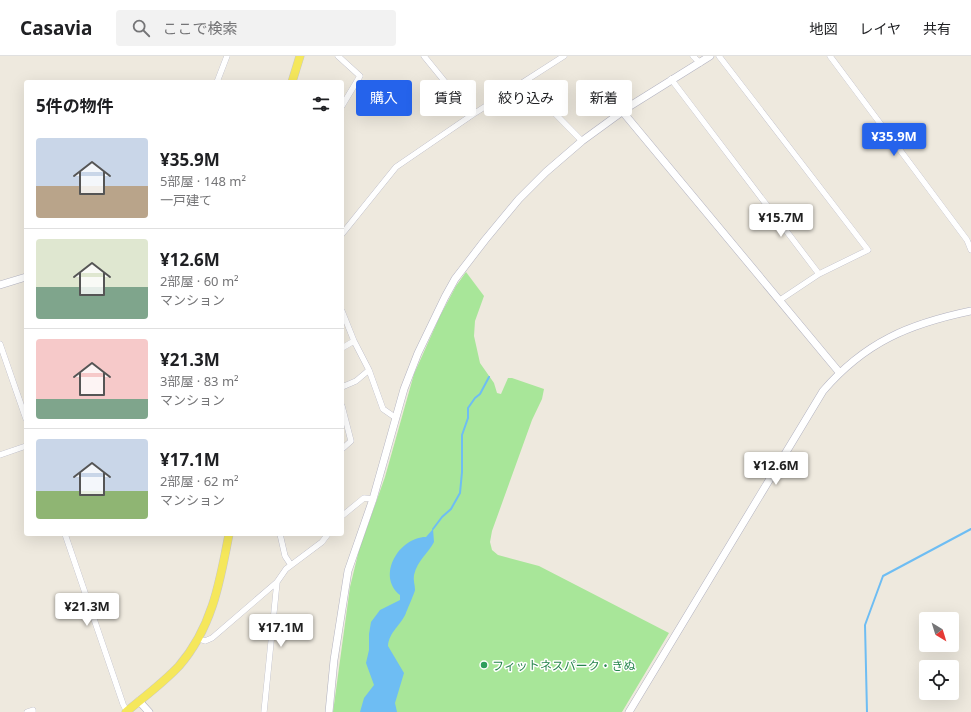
<!DOCTYPE html>
<html lang="ja">
<head>
<meta charset="utf-8">
<style>
  body { margin:0; font-family:"Noto Sans","Noto Sans JP",sans-serif; background:#f2f2f2; color:#202124; height:100vh; display:flex; flex-direction:column; font-size:15px; white-space:nowrap }
  * { box-sizing:border-box; margin:0 }
  p { font-size:13px; color:#757577 }
  .icon { flex:none; width:22px; height:22px; fill:none; stroke:currentColor; stroke-width:2; stroke-linecap:round; stroke-linejoin:round }
  .map { position:relative; flex:1; overflow:hidden }
  .details { position:absolute; left:24px; top:24px; width:320px; height:456px; display:flex; flex-direction:column; background:#fff; border-radius:4px; box-shadow:0 4px 16px #0002 }
  .details>* { flex:none }
  .banner { position:absolute; left:356px; top:24px; width:380px; height:36px; display:flex; gap:8px }
  .needle { width:26px; rotate:142deg }
  .fabs { position:absolute; left:919px; top:556px; display:grid; gap:8px }
  .fabs a { display:grid; place-items:center; width:40px; height:40px; border-radius:4px; background:#fff; box-shadow:0 4px 16px #0002; font-size:20px }
  .price { position:absolute; translate:-50% -34px; padding:0 9px; border-radius:4px; background:#fff; color:#222; font-size:13px; line-height:26px; filter:drop-shadow(0 1px 2px #0008) }
  .price::after { content:''; position:absolute; left:50%; top:24px; width:12px; height:9px; margin-left:-6px; background:inherit; clip-path:polygon(0 0,100% 0,50% 100%) }
  .price.on { background:#2563eb; color:#fff }
  ul { padding:0; list-style:none }
  li { display:flex; align-items:center; gap:12px; height:100px; padding:0 12px }
  li+li { border-top:1px solid #e0e0e0 }
  li span { display:grid; place-items:center; flex:none; width:112px; height:80px; border-radius:4px; color:#555 }
  li>.icon { margin-inline-start:auto }
  span .icon { width:48px; height:48px; fill:#fffc; stroke-width:1 }
  li b { font-size:17px }
  h2 { display:flex; justify-content:space-between; align-items:center; height:48px; padding:0 12px; font-size:17px }
  .pill { padding:0 14px; border-radius:4px; background:#fff; box-shadow:0 4px 16px #0002; font-size:14px; line-height:36px }
  .pill.on { background:#2563eb; color:#fff }
  header { display:flex; align-items:center; gap:24px; box-sizing:border-box; height:56px; padding:0 20px; background:#fff; border-bottom:1px solid #e0e0e0 }
  header strong { font-size:19px }
  nav { display:flex; gap:22px; margin-inline-start:auto; font-size:14px }
  .search { width:280px; height:36px; background:#f2f2f2; display:flex; align-items:center; gap:10px; box-sizing:border-box; padding:0 14px; border-radius:4px; color:#757577; font-size:15px }
  .map>svg:first-child { display:block }
</style>
</head>
<body>
<header>
<strong>Casavia</strong>
<div class="search"><svg class="icon" aria-label="search" viewBox="0 0 24 24"><circle cx="10" cy="10" r="6"/><path d="M15 15l6 6"/></svg>ここで検索</div>
<nav><a>地図</a><a>レイヤ</a><a>共有</a></nav>
</header>
<div class="map">
<svg width="971" height="656" viewBox="0 0 971 656">
  <rect width="100%" height="100%" fill="#eee9de"/>
  <path fill="#a8e699" d="M466,216L484,240L475,265L474,280L480,307L494,327L497,337L501,338L508,322H512L544,333L542,343L532,364L492,475L490,486L492,494L498,499L539,510L669,577L622,656H333L350,531L359,494L385,421L414,318L440,260L456,230Z"/>
  <path fill="#6ebdf3" d="M433,473L434,486C429,496 417,505 414,519C413,524 415,529 415,534C415,536 407,554 406,557C401,569 389,576 388,590L404,617L395,647L397,656H360L364,642L374,629L366,607L369,594V578L371,566L380,554L400,544V539C376,520 399,481 426,481Z"/>
  <g fill="none" stroke-linecap="round" stroke-linejoin="round">
    <path stroke="#6ebdf3" stroke-width="2" d="M433,473L442,461L451,453L460,437L462,416V379L468,362V352L475,342L480,338L489,321
      M867,656L865,569L883,520L971,473"/>
    <g stroke="#b2b2c0" stroke-width="6">
      <path id="minor" d="M338,0L360,20L342,50
        M424,0L472,59
        M693,0L700,7
        M719,0L868,194L819,218L780,244
        M830,0L967,184L971,194
        M671,23L819,218
        M217,26L227,0
        M524,26L582,85
        M342,178L396,111L472,59L564,0
        M342,255L354,285L369,314L383,353L396,362
        M0,288L26,363
        M342,292L354,285
        M342,331L356,325L369,314
        M342,350L351,385L342,393
        M0,399L26,390
        M342,460L364,442L373,443
        M65,478L123,648L127,656
        M280,478L285,500L291,509
        M199,583L205,585L212,582L277,526L286,513L322,486L328,478
        M27,656L33,654V656
        M264,656L277,526"/>
    </g>
    <g stroke="#b2b2c0" stroke-width="8">
      <path id="tertiary" d="M622,55L839,316
        M0,229L26,221
        M139,645L149,656
        M329,656L334,604L348,515L373,443L404,333L418,297L445,241L455,223L485,184L519,143L546,116L582,85L630,50L710,0
        M629,656L823,335C865,286 909,268 971,255"/>
    </g>
    <g stroke="#c8c8c8" stroke-width="9">
      <path id="primary" d="M292,26L300,0
        M126,656C144,641 163,627 179,610C212,572 220,526 229,478"/>
    </g>
    <use href="#minor" stroke="#fff" stroke-width="5.5"/>
    <use href="#tertiary" stroke="#fff" stroke-width="7"/>
    <use href="#primary" stroke="#f5e75b" stroke-width="8"/>
  </g>
  <circle fill="#2e9e5b" stroke="#fff" stroke-width="1.5" cx="484" cy="609" r="4"/>
  <g text-anchor="middle" dominant-baseline="central" stroke-width="3" stroke-linejoin="round" paint-order="stroke">
    <g font-size="12" fill="#27864d" stroke="#fff" text-anchor="start">
      <text x="492" y="609">フィットネスパーク・きぬ</text>
    </g>
  </g>
</svg>
<div class="fabs">
<a><svg class="needle" viewBox="-14 -14 28 28"><path d="M0-13l5 13h-10z" fill="#e53935"/><path d="M0 13l5-13h-10z" fill="#757577"/></svg></a>
<a><svg class="icon" aria-label="locate" viewBox="0 0 24 24"><circle cx="12" cy="12" r="6"/><path d="M12 2v4M12 18v4M2 12h4M18 12h4"/></svg></a>
</div>
<b class="price on" style="left:894px;top:101px">¥35.9M</b>
<b class="price" style="left:781px;top:182px">¥15.7M</b>
<b class="price" style="left:776px;top:430px">¥12.6M</b>
<b class="price" style="left:87px;top:571px">¥21.3M</b>
<b class="price" style="left:281px;top:592px">¥17.1M</b>
<div class="banner">
<a class="pill on">購入</a>
<a class="pill">賃貸</a>
<a class="pill">絞り込み</a>
<a class="pill">新着</a>
</div>
<section class="details">
<h2>5件の物件<svg class="icon" aria-label="filters" viewBox="0 0 24 24"><path d="M4 7h16M4 17h16"/><circle cx="9" cy="7" r="2"/><circle cx="15" cy="17" r="2"/></svg></h2>
<ul>
<li><span style="background:linear-gradient(#c9d6e8 60%,#b9a48a 0)"><svg class="icon" aria-label="home" viewBox="0 0 24 24"><path d="M3 11l9-7 9 7M6 9v11h12V9"/></svg></span><div><b>¥35.9M</b><p>5部屋 · 148 m²</p><p>一戸建て</p></div></li>
<li><span style="background:linear-gradient(#dfe7d0 60%,#7fa58c 0)"><svg class="icon" aria-label="home" viewBox="0 0 24 24"><path d="M3 11l9-7 9 7M6 9v11h12V9"/></svg></span><div><b>¥12.6M</b><p>2部屋 · 60 m²</p><p>マンション</p></div></li>
<li><span style="background:linear-gradient(#f6c9c9 75%,#7fa58c 0)"><svg class="icon" aria-label="home" viewBox="0 0 24 24"><path d="M3 11l9-7 9 7M6 9v11h12V9"/></svg></span><div><b>¥21.3M</b><p>3部屋 · 83 m²</p><p>マンション</p></div></li>
<li><span style="background:linear-gradient(#c9d6e8 65%,#8fb573 0)"><svg class="icon" aria-label="home" viewBox="0 0 24 24"><path d="M3 11l9-7 9 7M6 9v11h12V9"/></svg></span><div><b>¥17.1M</b><p>2部屋 · 62 m²</p><p>マンション</p></div></li>
</ul>
</section>
</div>
</body>
</html>
